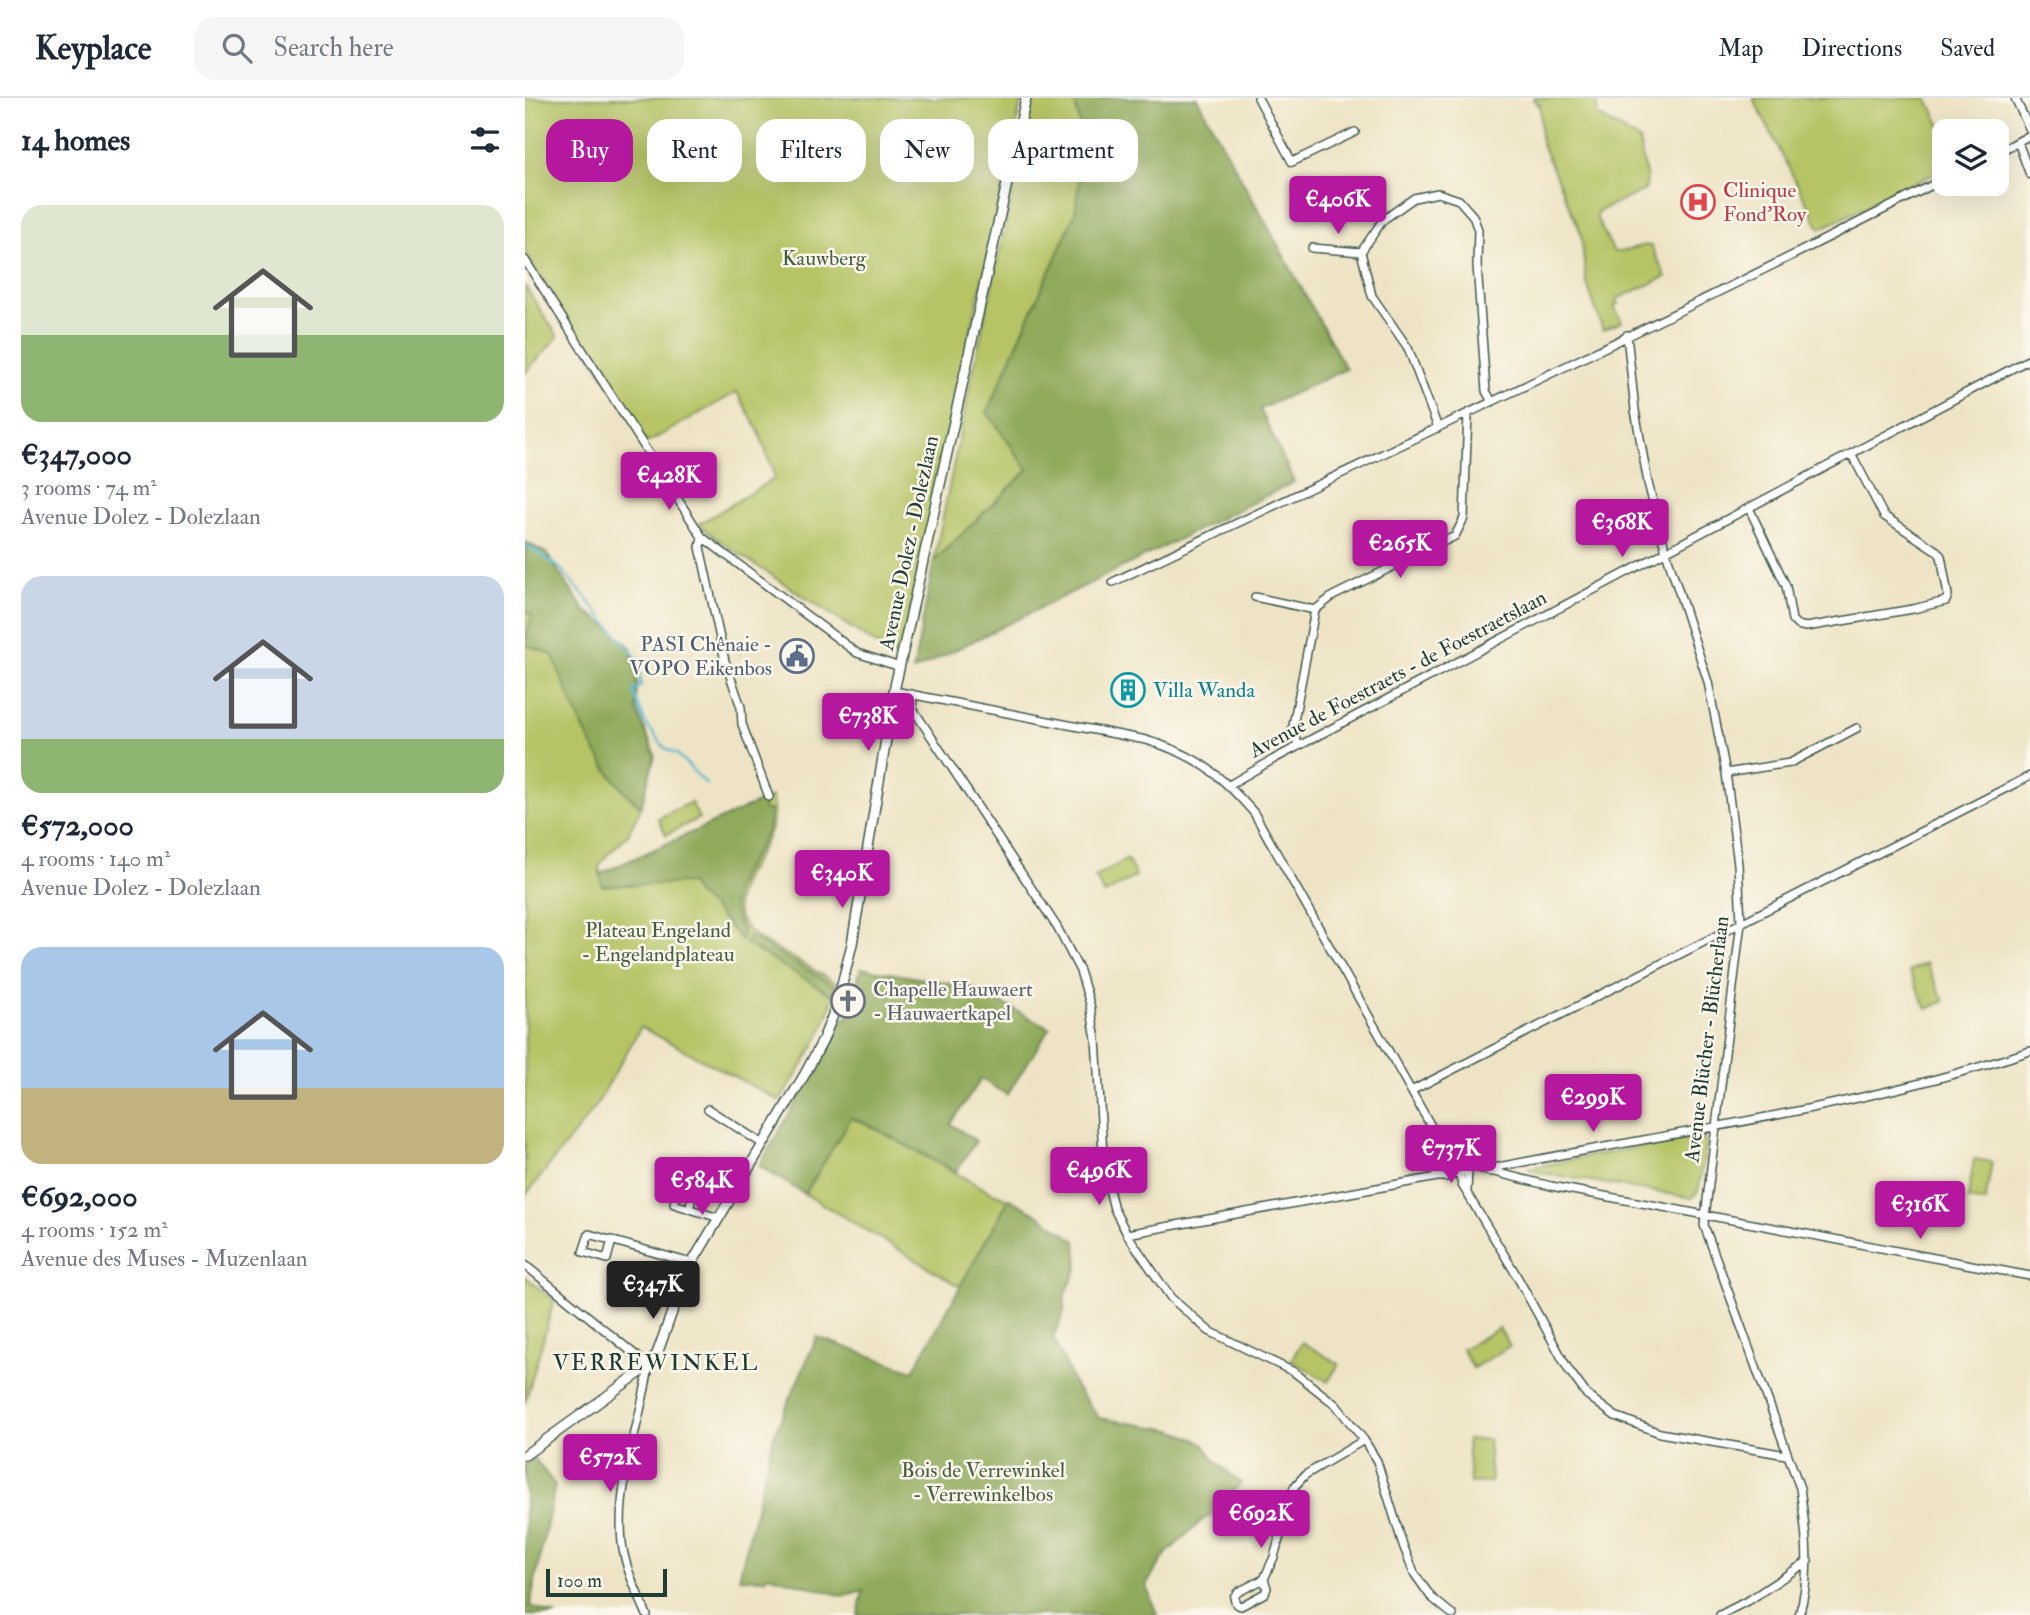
<!DOCTYPE html>
<html lang="en">
<head>
<meta charset="utf-8">
<style>
  body { margin:0; font-family:"IM FELL Double Pica",serif; background:#f6f6f7; color:#1f2937; height:100vh; display:flex; flex-direction:column; font-size:26px; white-space:nowrap }
  * { box-sizing:border-box; margin:0 }
  p { font-size:23px; color:#747a83 }
  .icon { flex:none; width:38px; height:38px; fill:none; stroke:currentColor; stroke-width:2; stroke-linecap:round; stroke-linejoin:round }
  .map { position:relative; flex:1; overflow:hidden }
  .sheet { display:flex; flex-direction:column; background:#fff; width:525px }
  .sheet>* { flex:none }
  .banner { position:absolute; left:21px; top:21px; width:665px; height:63px; display:flex; gap:14px }
  .tools { position:absolute; left:1407px; top:21px; display:grid; gap:14px }
  .tools a { display:grid; place-items:center; width:77px; height:77px; border-radius:14px; background:#fff; box-shadow:0 7px 28px #0002; font-size:35px }
  .scale { position:absolute; left:21px; bottom:18px; width:121px; box-sizing:border-box; padding-left:7px; border:4px solid #1f3d34; border-top:0; font-size:19px; line-height:24px; white-space:nowrap; color:#1f3d34; -webkit-text-stroke:5px #fbf7ec; paint-order:stroke }
  .price { position:absolute; translate:-50% -60px; padding:0 16px; border-radius:7px; background:#b5179e; color:#fff; font-size:23px; line-height:46px; filter:drop-shadow(0 2px 4px #0008) }
  .price::after { content:''; position:absolute; left:50%; top:42px; width:21px; height:16px; margin-left:-10px; background:inherit; clip-path:polygon(0 0,100% 0,50% 100%) }
  .price.active { background:#222; color:#fff }
  ul { padding:0; list-style:none }
  li { display:grid; align-content:center; gap:14px; height:371px; padding:0 21px }
  li span { display:grid; place-items:center; height:217px; border-radius:21px; color:#555 }
  li>.icon { margin-inline-start:auto }
  span .icon { width:126px; height:126px; fill:#fffc; stroke-width:1 }
  li b { font-size:30px }
  h2 { display:flex; justify-content:space-between; align-items:center; height:84px; padding:0 21px; font-size:30px }
  .chip { padding:0 24px; border-radius:21px; background:#fff; box-shadow:0 7px 28px #0002; font-size:24px; line-height:63px }
  .chip.active { background:#b5179e; color:#fff }
  header { display:flex; align-items:center; gap:42px; box-sizing:border-box; height:98px; padding:0 35px; background:#fff; border-bottom:2px solid #e0e1e3 }
  header strong { font-size:33px }
  nav { display:flex; gap:38px; margin-inline-start:auto; font-size:24px }
  .search { width:490px; height:63px; background:#f6f6f7; display:flex; align-items:center; gap:18px; box-sizing:border-box; padding:0 24px; border-radius:21px; color:#747a83; font-size:26px }
  main { display:flex; flex:1; min-height:0 }
  .map>svg:first-child { display:block }
</style>
</head>
<body>
<header>
<strong>Keyplace</strong>
<div class="search"><svg class="icon" aria-label="search" viewBox="0 0 24 24"><circle cx="10" cy="10" r="6"/><path d="M15 15l6 6"/></svg>Search here</div>
<nav><a>Map</a><a>Directions</a><a>Saved</a></nav>
</header>
<main>
<section class="sheet">
<h2>14 homes<svg class="icon" aria-label="filters" viewBox="0 0 24 24"><path d="M4 7h16M4 17h16"/><circle cx="9" cy="7" r="2"/><circle cx="15" cy="17" r="2"/></svg></h2>
<ul>
<li><span style="background:linear-gradient(#dfe7d0 60%,#8fb573 0)"><svg class="icon" aria-label="home" viewBox="0 0 24 24"><path d="M3 11l9-7 9 7M6 9v11h12V9"/></svg></span><div><b>€347,000</b><p>3 rooms · 74 m²</p><p>Avenue Dolez - Dolezlaan</p></div></li>
<li><span style="background:linear-gradient(#c9d6e8 75%,#8fb573 0)"><svg class="icon" aria-label="home" viewBox="0 0 24 24"><path d="M3 11l9-7 9 7M6 9v11h12V9"/></svg></span><div><b>€572,000</b><p>4 rooms · 140 m²</p><p>Avenue Dolez - Dolezlaan</p></div></li>
<li><span style="background:linear-gradient(#a9c7e8 65%,#c2b280 0)"><svg class="icon" aria-label="home" viewBox="0 0 24 24"><path d="M3 11l9-7 9 7M6 9v11h12V9"/></svg></span><div><b>€692,000</b><p>4 rooms · 152 m²</p><p>Avenue des Muses - Muzenlaan</p></div></li>
</ul>
</section>
<div class="map">
<svg width="1505" height="1517" viewBox="0 0 1505 1517">
  <rect width="100%" height="100%" fill="#fbf7ec"/>
  <filter id="ink" filterUnits="userSpaceOnUse"><feTurbulence type="fractalNoise" baseFrequency=".0143" numOctaves="2"/><feDisplacementMap in="SourceGraphic" scale="14" xChannelSelector="R" yChannelSelector="G"/><feConvolveMatrix kernelMatrix="1 2 1 2 8 2 1 2 1" color-interpolation-filters="sRGB"/></filter>
  <filter id="wash" filterUnits="userSpaceOnUse"><feTurbulence type="fractalNoise" baseFrequency=".00686" numOctaves="4" result="noise"/><feDisplacementMap in="SourceGraphic" scale="28" xChannelSelector="R" yChannelSelector="G"/><feGaussianBlur stdDeviation="1.57" result="paint"/><feColorMatrix in="noise" values="0 0 0 0 0 0 0 0 0 0 0 0 0 0 0 0 0 1.4 0 .05"/><feComposite in="paint" operator="in"/></filter>
  <g filter="url(#wash)">
    <rect width="100%" height="100%" fill="#eee4c5"/>
    <path fill="#b6c466" stroke="#6a804d" stroke-width="2" d="M0,0H497L374,561L196,444L174,426L250,380L234,334L212,294L122,345L0,155Z
      M512,0H549L559,44L550,116L462,314L503,372L409,463L444,291L508,2Z
      M1009,0H1072V17L1114,42L1122,83L1120,92L1072,114V121L1089,154C1103,155 1113,145 1126,148L1141,179L1091,201L1093,206L1089,208L1097,224L1078,232L1061,183L1056,135L1016,44L1015,6L1013,7Z
      M1228,0H1402L1419,34V71L1295,131Z
      M0,188L33,239L0,275Z
      M0,444L21,455L59,512L84,529L106,550L112,580L111,611L130,657L114,714L102,738L83,756L74,768L75,776L246,699C264,748 183,790 223,832C231,841 244,847 255,853C274,863 292,874 311,885C305,929 278,966 255,1003L116,929L71,1008L0,1098Z
      M166,704L174,720L141,737L133,720Z
      M602,761L611,778L580,796L570,779Z
      M1401,865L1419,903L1402,911L1384,873Z
      M325,1020L340,1025L465,1094L484,1101L435,1188L280,1096Z
      M1168,1038L1181,1042L1182,1046L1173,1093L1167,1100L1006,1073L1004,1070Z
      M1449,1061L1467,1064L1460,1104L1443,1101Z
      M0,1178L29,1203L0,1305Z
      M974,1230L985,1248L948,1270L937,1251Z
      M777,1244L814,1266L803,1284L766,1262Z
      M963,1341L966,1384L945,1385L942,1342Z"/>
    <path fill="#90aa5b" stroke="#587448" stroke-width="2" d="M549,0H672L821,271L735,311L769,384L388,573L409,463L503,372L462,314L550,116L559,44Z
      M0,444L21,455L59,512L84,529L106,550L112,580L111,611L130,657L116,709C70,671 49,610 27,556L0,547L7,516L0,513Z
      M236,703L240,713L245,712C247,743 219,763 210,791C202,816 221,829 217,843L186,808L171,796L165,785L77,788L75,776Z
      M223,838L311,889L309,898L221,846Z
      M336,870L445,889L525,930L482,997L456,981L426,1026L451,1043L431,1074L340,1025L326,1020L280,1096L234,1068L304,948L316,920L322,921Z
      M484,1101L511,1115L551,1143L553,1169L540,1197L539,1214L528,1239L550,1288L574,1320L648,1332L677,1344L690,1363L716,1385L688,1415L675,1424L642,1455L621,1487L632,1517H333L338,1492L318,1498L243,1477L239,1481L214,1480L249,1337L292,1239L388,1273Z
      M9,1360L30,1387L5,1508L31,1517H0V1366Z"/>
    <g fill="none" stroke-linecap="round" stroke-linejoin="round">
      <path stroke="#4eb3cd" stroke-width="2.5" d="M0,446L35,470L113,561L116,588L108,593L120,625L140,650L152,656L182,687"/>
    </g>
  </g>
  <g filter="url(#ink)">
    <g fill="none" stroke-linecap="round" stroke-linejoin="round">
      <g stroke="#3e564a" stroke-width="10">
        <path id="minor" d="M733,0L767,64L830,34
          M1490,0L1505,32
          M1493,44L1505,77
          M1472,55L1505,37
          M787,150L836,154
          M0,162L177,439L332,555L375,569
          M1102,237L1110,312L1123,385L1141,454L1183,584L1201,675L1213,766L1216,824L1179,1127L1275,1390C1281,1432 1287,1476 1274,1517
          M913,330L883,250L847,198L836,154L858,122L889,100L913,95L934,102L948,118L953,132L952,167L961,293L967,304
          M1224,410L1261,488L1267,522L1272,527L1281,529L1388,511L1421,503L1423,497L1416,458L1412,453L1359,418L1327,357
          M177,439L175,449L200,563L216,609L217,626L222,640L244,699
          M588,484C866,352 1145,221 1419,81
          M730,499L790,512
          M369,593L621,642C672,657 695,676 729,715L911,1037L931,1060
          M387,596L388,611L532,829L555,873L565,906L571,941L579,1072L589,1111L602,1136L646,1200L684,1233L769,1274L811,1307L839,1342L852,1363L878,1447L889,1475L906,1499L928,1517
          M774,648L767,633L790,512L808,498L930,438L939,420L943,316
          M1201,675L1265,665L1332,630
          M704,687L749,661L1505,261
          M886,993L1505,678
          M183,1011L238,1046
          M931,1060L938,1058L943,1060L945,1068L1026,1088L1505,1178
          M931,1060L928,1069L932,1075L941,1074L945,1068
          M965,1074L968,1070C1147,1034 1331,1011 1505,953
          M934,1075L937,1087L989,1173L1043,1271L1062,1297L1090,1318L1135,1335L1261,1357
          M942,1093L943,1073
          M164,1111L168,1096L153,1092L149,1106L194,1120
          M602,1136L912,1079H922L932,1075
          M87,1142L82,1161L58,1154L64,1136L159,1163L167,1165
          M0,1167L124,1268C115,1327 91,1385 97,1445C100,1470 112,1494 122,1517
          M739,1481L742,1490L740,1495L716,1508L711,1506L709,1499L713,1494L739,1481L749,1459L769,1389L780,1377L839,1342
          M1195,1517L1226,1501L1283,1463"/>
      </g>
      <g stroke="#3e564a" stroke-width="12">
        <path id="tertiary" d="M0,1357L124,1268L132,1256L161,1175L280,976L297,944L312,907L327,846L369,593L501,0"/>
      </g>
      <use href="#minor" stroke="#fff" stroke-width="7"/>
      <use href="#tertiary" stroke="#fff" stroke-width="9"/>
    </g>
  </g>
  <defs>
    <g id="hospital-ring" transform="scale(1.75)"><circle r="9.5" fill="#fbf7ec" stroke="#e0444e" stroke-width="1.5"/><path d="M-5-5h3v3.5h4V-5h3V5h-3V1.5h-4V5h-3Z" fill="#e0444e"/></g>
    <g id="civic-ring" transform="scale(1.75)"><circle r="9.5" fill="#fbf7ec" stroke="#5c6f8a" stroke-width="1.5"/><path d="M-.6-6.5H3V-4.5H.6V-3L4-1V1h2V6H-6V1h2V-1L-.6-3ZM-1.2 2.5V6h2.4V2.5Z" fill="#5c6f8a"/></g>
    <g id="building-ring" transform="scale(1.75)"><circle r="9.5" fill="#fbf7ec" stroke="#0f9aa8" stroke-width="1.5"/><path d="M-4-6H4V6H1V3H-1V6H-4ZM-2.5-4.3h1.7v1.8h-1.7ZM.8-4.3h1.7v1.8H.8ZM-2.5-1h1.7V.8h-1.7ZM.8-1h1.7V.8H.8Z" fill="#0f9aa8"/></g>
    <g id="church-ring" transform="scale(1.75)"><circle r="9.5" fill="#fbf7ec" stroke="#6b7280" stroke-width="1.5"/><path d="M-1.2-6h2.4v3.5h3.3v2.4h-3.3V6h-2.4V-.1h-3.3v-2.4h3.3Z" fill="#6b7280"/></g>
  </defs>
  <g fill-rule="evenodd">
    <use href="#hospital-ring" x="1173" y="104"/>
    <use href="#civic-ring" x="272" y="558"/>
    <use href="#building-ring" x="603" y="592"/>
    <use href="#church-ring" x="323" y="903"/>
  </g>
  <g text-anchor="middle" dominant-baseline="central" stroke-width="5" stroke-linejoin="round" paint-order="stroke">
    <g font-size="21" fill="#be3a42" stroke="#fbf7ec" text-anchor="start">
      <text x="1198" y="92">Clinique<tspan x="1198" dy="24">Fond'Roy</tspan></text>
    </g>
    <g font-size="21" fill="#455f40" stroke="#fbf7ec">
      <text x="299" y="160">Kauwberg</text>
      <text x="133" y="832">Plateau Engeland<tspan x="133" dy="24">- Engelandplateau</tspan></text>
      <text x="458" y="1372">Bois de Verrewinkel<tspan x="458" dy="24">- Verrewinkelbos</tspan></text>
    </g>
    <g font-size="21" fill="#1f3d34" stroke="#fbf7ec">
      <text transform="translate(384 445) rotate(-78)">Avenue Dolez - Dolezlaan</text>
      <text transform="translate(873 576) rotate(-28)">Avenue de Foestraets - de Foestraetslaan</text>
      <text transform="translate(1182 941) rotate(-83)">Avenue Blücher - Blücherlaan</text>
    </g>
    <g font-size="21" fill="#4e5e75" stroke="#fbf7ec" text-anchor="end">
      <text x="247" y="546">PASI Chênaie -<tspan x="247" dy="24">VOPO Eikenbos</tspan></text>
    </g>
    <g font-size="21" fill="#0d838f" stroke="#fbf7ec" text-anchor="start">
      <text x="628" y="592">Villa Wanda</text>
    </g>
    <g font-size="21" fill="#5b616d" stroke="#fbf7ec" text-anchor="start">
      <text x="348" y="891">Chapelle Hauwaert<tspan x="348" dy="24">- Hauwaertkapel</tspan></text>
    </g>
    <g font-size="23" letter-spacing="2" fill="#1f3d34" stroke="#fbf7ec">
      <text x="131" y="1264">VERREWINKEL</text>
    </g>
  </g>
</svg>
<div class="tools">
<a><svg class="icon" aria-label="layers" viewBox="0 0 24 24"><path d="M12 4l9 5-9 5-9-5zM3 14l9 5 9-5"/></svg></a>
</div>
<div class="scale">100 m</div>
<b class="price" style="left:813px;top:138px">€406K</b>
<b class="price" style="left:144px;top:414px">€428K</b>
<b class="price" style="left:1097px;top:461px">€368K</b>
<b class="price" style="left:875px;top:482px">€265K</b>
<b class="price" style="left:343px;top:655px">€738K</b>
<b class="price" style="left:317px;top:812px">€340K</b>
<b class="price" style="left:1068px;top:1036px">€299K</b>
<b class="price" style="left:926px;top:1087px">€737K</b>
<b class="price" style="left:574px;top:1109px">€496K</b>
<b class="price" style="left:177px;top:1119px">€584K</b>
<b class="price" style="left:1395px;top:1143px">€316K</b>
<b class="price active" style="left:128px;top:1223px">€347K</b>
<b class="price" style="left:85px;top:1396px">€572K</b>
<b class="price" style="left:736px;top:1452px">€692K</b>
<div class="banner">
<a class="chip active">Buy</a>
<a class="chip">Rent</a>
<a class="chip">Filters</a>
<a class="chip">New</a>
<a class="chip">Apartment</a>
</div>
</div>
</main>
</body>
</html>
